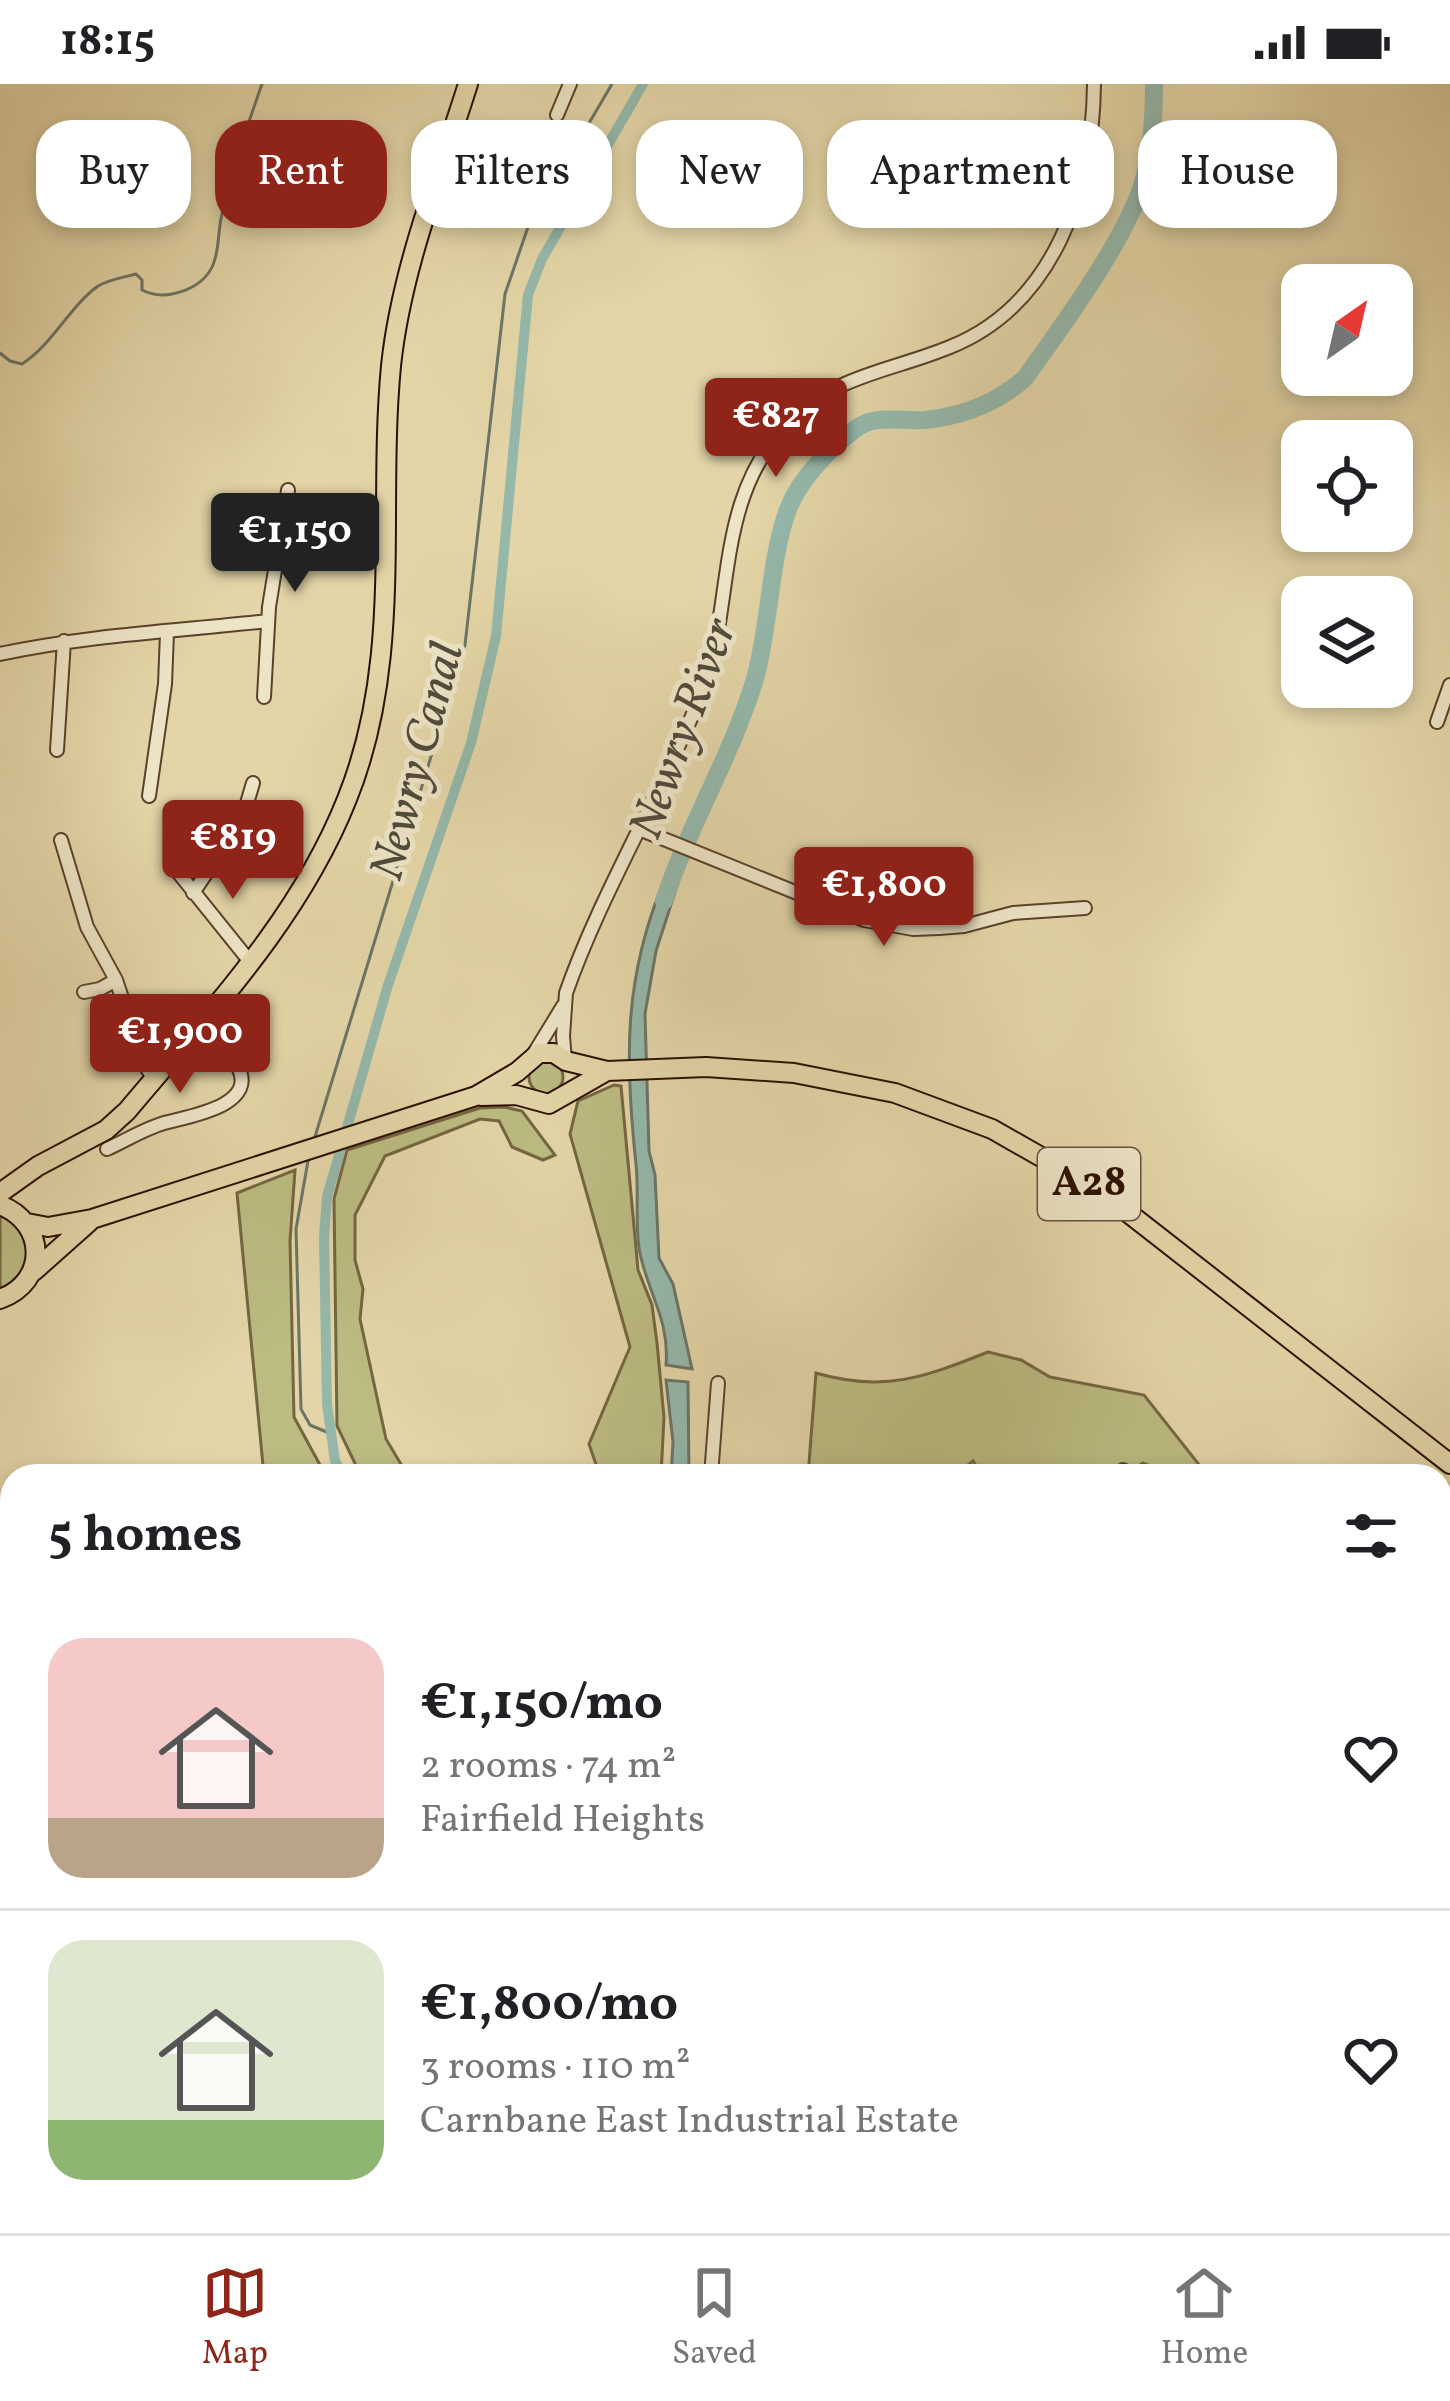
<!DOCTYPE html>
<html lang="en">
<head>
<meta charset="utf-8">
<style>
  body { margin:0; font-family:Vollkorn,serif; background:#f6f6f6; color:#202124; height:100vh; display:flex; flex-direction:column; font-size:45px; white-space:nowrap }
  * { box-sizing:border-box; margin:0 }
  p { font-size:39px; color:#757577 }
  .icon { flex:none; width:66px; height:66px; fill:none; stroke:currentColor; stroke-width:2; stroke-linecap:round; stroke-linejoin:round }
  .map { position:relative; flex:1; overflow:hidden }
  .side { position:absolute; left:0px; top:1380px; width:1452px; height:771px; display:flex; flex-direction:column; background:#fff; border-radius:36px 36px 0 0; box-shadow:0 6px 18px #0003 }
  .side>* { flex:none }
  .hud { position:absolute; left:36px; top:36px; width:1380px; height:108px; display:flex; gap:24px }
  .needle { width:78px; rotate:34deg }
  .fabs { position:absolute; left:1281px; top:180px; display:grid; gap:24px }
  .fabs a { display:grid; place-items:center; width:132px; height:132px; border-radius:24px; background:#fff; box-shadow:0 6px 18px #0003; font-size:60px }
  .price { position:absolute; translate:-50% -102px; padding:0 27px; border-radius:12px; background:#8f2418; color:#fff; font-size:39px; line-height:78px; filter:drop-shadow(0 3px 6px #0008) }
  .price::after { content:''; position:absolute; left:50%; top:72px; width:36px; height:27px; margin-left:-18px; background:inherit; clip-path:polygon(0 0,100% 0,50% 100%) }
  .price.on { background:#222; color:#fff }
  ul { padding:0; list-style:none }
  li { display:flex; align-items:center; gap:36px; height:300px; padding:0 48px }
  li+li { border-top:3px solid #e0e0e0 }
  li span { display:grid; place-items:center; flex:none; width:336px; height:240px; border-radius:36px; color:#555 }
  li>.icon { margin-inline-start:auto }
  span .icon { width:144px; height:144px; fill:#fffc; stroke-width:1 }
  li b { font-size:51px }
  h2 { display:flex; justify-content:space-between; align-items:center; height:144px; padding:0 48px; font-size:51px }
  .tag { padding:0 42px; border-radius:36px; background:#fff; box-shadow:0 6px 18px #0003; font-size:42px; line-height:108px }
  .tag.on { background:#8f2418; color:#fff }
  .status { display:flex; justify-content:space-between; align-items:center; height:84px; padding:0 60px; background:#fff; direction:ltr }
  .status svg { height:33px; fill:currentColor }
  .tabs { display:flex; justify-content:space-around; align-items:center; height:168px; border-top:3px solid #e0e0e0; background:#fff; font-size:33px; color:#757577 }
  .tabs a { display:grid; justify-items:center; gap:6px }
  .tabs .on { color:#8f2418 }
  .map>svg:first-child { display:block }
</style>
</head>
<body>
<div class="status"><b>18:15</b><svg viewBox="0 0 49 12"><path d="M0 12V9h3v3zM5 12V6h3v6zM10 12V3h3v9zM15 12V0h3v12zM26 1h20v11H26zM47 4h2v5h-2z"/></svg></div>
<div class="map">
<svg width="1450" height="2149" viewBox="0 0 1450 2149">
  <rect width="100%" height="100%" fill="#e3d5a7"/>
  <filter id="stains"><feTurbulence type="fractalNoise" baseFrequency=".00167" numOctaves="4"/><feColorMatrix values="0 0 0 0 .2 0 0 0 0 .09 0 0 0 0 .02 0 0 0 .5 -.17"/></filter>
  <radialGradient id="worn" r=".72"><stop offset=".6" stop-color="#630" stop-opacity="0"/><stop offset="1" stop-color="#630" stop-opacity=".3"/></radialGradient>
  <path fill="#bbbb82" stroke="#746641" stroke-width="3" d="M465,40L484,49L481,59L473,58L459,105L448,101Z
    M507,80L532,87L519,125L512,127L487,116Z
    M529 993a17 17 0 1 1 34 0a17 17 0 1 1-34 0Z
    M614,1001L621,1002L638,1186L652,1221L657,1259L664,1333L661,1392H600L589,1360L630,1263L570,1050L578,1017Z
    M504,1023L522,1027L555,1071L543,1076L512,1063L499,1037L480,1035L385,1072L355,1131V1176L363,1205L360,1235L386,1355L408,1392H361L337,1342L334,1115L347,1066L480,1024Z
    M295,1086L290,1157L294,1333L326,1392H264L237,1109Z
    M0,1128C7,1133 19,1139 23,1147C36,1170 22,1196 0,1205Z
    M988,1268L1021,1276L1050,1293L1144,1311L1208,1392H1173L1143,1379L1134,1385L1123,1380L1119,1392H983L973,1377L954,1392H808L816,1289C884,1309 925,1293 988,1268Z
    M1450,1643V1787L1440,1809V1655Z
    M1441,1943L1450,1951V2001L1442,2010Z
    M657,2139H770L775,2149H636Z
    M831,2139H913L928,2149H834Z"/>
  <path fill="#95b8ab" stroke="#6b7567" stroke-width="3" d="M664,797L678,799L656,867L645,930L649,1067L655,1091L659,1174L673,1200L692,1285L666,1281C670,1234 646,1207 639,1164C635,1137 639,1108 636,1080C625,977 623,895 664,797Z
    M666,1296L688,1298L689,1392H671L673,1358Z"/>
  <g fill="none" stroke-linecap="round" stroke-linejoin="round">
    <path stroke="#6b7567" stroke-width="3" d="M0,269L10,277L22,280C53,260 69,223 98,202C108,196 124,193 136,190L142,196V206C165,218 202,206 213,181C219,167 218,149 221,135C229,94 248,40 262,0
      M314,1056L465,561L505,210L528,143L612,0
      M308,1077L296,1145L301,1325L310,1341L329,1349
      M1440,1819L1450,1797
      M1201,2149L1225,2139"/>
    <path stroke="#95b8ab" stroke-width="10" d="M344,1392L335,1377L327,1320L324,1153L327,1113L388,901L471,659L496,552L528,211L542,175L643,0
      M823,2139L827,2149"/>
    <path stroke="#95b8ab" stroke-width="18" d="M664,817C689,741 732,671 755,595C770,542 770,470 789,423C800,395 830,364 854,346C875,329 900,338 925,336C963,332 997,319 1025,294C1061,244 1123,159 1142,102C1152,70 1154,34 1154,0"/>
    <g stroke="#5a422a" stroke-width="16">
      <path id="minor" d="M557,31L570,0
        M0,570C89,551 178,547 268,537
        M264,613L269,523L288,406
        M1437,638L1450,601
        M57,666L64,557
        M149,712L165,600L167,549
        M639,745L864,836L913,845L939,844L964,842L1013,829L1085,824
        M61,756L87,843L116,896L144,980L154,995
        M177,787L251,879
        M193,809L242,736L253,699
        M84,908L100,905L116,896
        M533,971L563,922
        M565,976L563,952L566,909C594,829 636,755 671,678C686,645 703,612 712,577C731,493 723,406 788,339C834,291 892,287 950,263C1055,221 1093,103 1094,0
        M107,1065C127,1056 147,1043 168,1038C191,1032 258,1021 238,983C230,967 209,956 196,944
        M1123,1386L1137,1392
        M711,1392L718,1299
        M1440,1473L1442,1470
        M1440,1523L1450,1529
        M0,1600H12
        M1440,1641L1450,1627
        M0,1817H12
        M10,1861L12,1860
        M0,1947L12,1952
        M1450,2022V2037"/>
    </g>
    <g stroke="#2c1100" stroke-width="22">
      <path id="highway" d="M481,1012L516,1011L549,1020L607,987
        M0,1109L38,1082L106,1046L127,1027C209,929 299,836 347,715C404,574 377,429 391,282C401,186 439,92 468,0
        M0,1121C47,1139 48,1198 0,1215
        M27,1139L48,1143L92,1135L476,1012L517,988L539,969H554L566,977L607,987L706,983L794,989L895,1009L992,1045L1099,1106L1450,1380
        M34,1187L89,1138
        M1440,1928L1450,1916
        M1261,2149L1271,2139"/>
    </g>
    <use href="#minor" stroke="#ede4c6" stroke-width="12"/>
    <use href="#highway" stroke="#e3d5a7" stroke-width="18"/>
  </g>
  <g text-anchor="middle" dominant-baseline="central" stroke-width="10" stroke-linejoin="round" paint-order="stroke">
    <rect fill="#ede4c6" stroke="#66503b" stroke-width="3" x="1038" y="1064" width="102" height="72" rx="9"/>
    <g font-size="42" font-weight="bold" fill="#2c1100">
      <text x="1089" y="1100">A28</text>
    </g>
    <g font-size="48" font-style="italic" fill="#514b3c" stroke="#ede4c6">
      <text transform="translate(685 645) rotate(-70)">Newry River</text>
      <text transform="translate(419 678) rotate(-75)">Newry Canal</text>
    </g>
  </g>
  <rect width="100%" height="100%" filter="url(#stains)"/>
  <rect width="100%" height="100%" fill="url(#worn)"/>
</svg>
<div class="fabs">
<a><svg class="needle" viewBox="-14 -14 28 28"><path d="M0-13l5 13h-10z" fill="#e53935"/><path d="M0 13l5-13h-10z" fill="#757577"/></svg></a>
<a><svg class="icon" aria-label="locate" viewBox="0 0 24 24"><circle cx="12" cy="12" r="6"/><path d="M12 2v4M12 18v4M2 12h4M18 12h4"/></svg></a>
<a><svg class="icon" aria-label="layers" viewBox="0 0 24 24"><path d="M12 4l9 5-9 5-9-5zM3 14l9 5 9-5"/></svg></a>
</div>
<b class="price" style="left:776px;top:396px">€827</b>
<b class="price on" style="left:295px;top:511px">€1,150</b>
<b class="price" style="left:233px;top:818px">€819</b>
<b class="price" style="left:884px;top:865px">€1,800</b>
<b class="price" style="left:180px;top:1012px">€1,900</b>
<div class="hud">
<a class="tag">Buy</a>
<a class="tag on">Rent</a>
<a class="tag">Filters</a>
<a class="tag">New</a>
<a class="tag">Apartment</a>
<a class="tag">House</a>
</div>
<section class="side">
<h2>5 homes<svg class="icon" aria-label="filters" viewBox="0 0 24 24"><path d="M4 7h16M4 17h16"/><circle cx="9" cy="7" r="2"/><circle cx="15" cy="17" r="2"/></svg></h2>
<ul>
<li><span style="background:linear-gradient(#f6c9c9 75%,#b9a48a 0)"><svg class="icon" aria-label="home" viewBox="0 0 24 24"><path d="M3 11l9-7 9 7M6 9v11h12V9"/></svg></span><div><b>€1,150/mo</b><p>2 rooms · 74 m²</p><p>Fairfield Heights</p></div><svg class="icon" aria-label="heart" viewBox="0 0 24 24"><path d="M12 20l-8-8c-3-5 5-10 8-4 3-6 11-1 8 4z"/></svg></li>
<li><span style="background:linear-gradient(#dfe7d0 75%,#8fb573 0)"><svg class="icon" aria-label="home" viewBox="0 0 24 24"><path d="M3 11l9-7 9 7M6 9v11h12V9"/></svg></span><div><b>€1,800/mo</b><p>3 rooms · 110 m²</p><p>Carnbane East Industrial Estate</p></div><svg class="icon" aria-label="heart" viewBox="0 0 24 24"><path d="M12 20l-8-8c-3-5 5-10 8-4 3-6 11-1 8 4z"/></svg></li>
</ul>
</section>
</div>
<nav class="tabs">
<a class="on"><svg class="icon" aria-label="map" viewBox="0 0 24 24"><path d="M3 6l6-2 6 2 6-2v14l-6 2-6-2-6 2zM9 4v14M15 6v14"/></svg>Map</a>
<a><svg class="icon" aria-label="saved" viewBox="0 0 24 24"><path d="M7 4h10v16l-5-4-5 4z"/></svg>Saved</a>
<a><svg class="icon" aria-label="home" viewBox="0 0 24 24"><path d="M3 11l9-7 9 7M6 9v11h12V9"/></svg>Home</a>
</nav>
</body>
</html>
